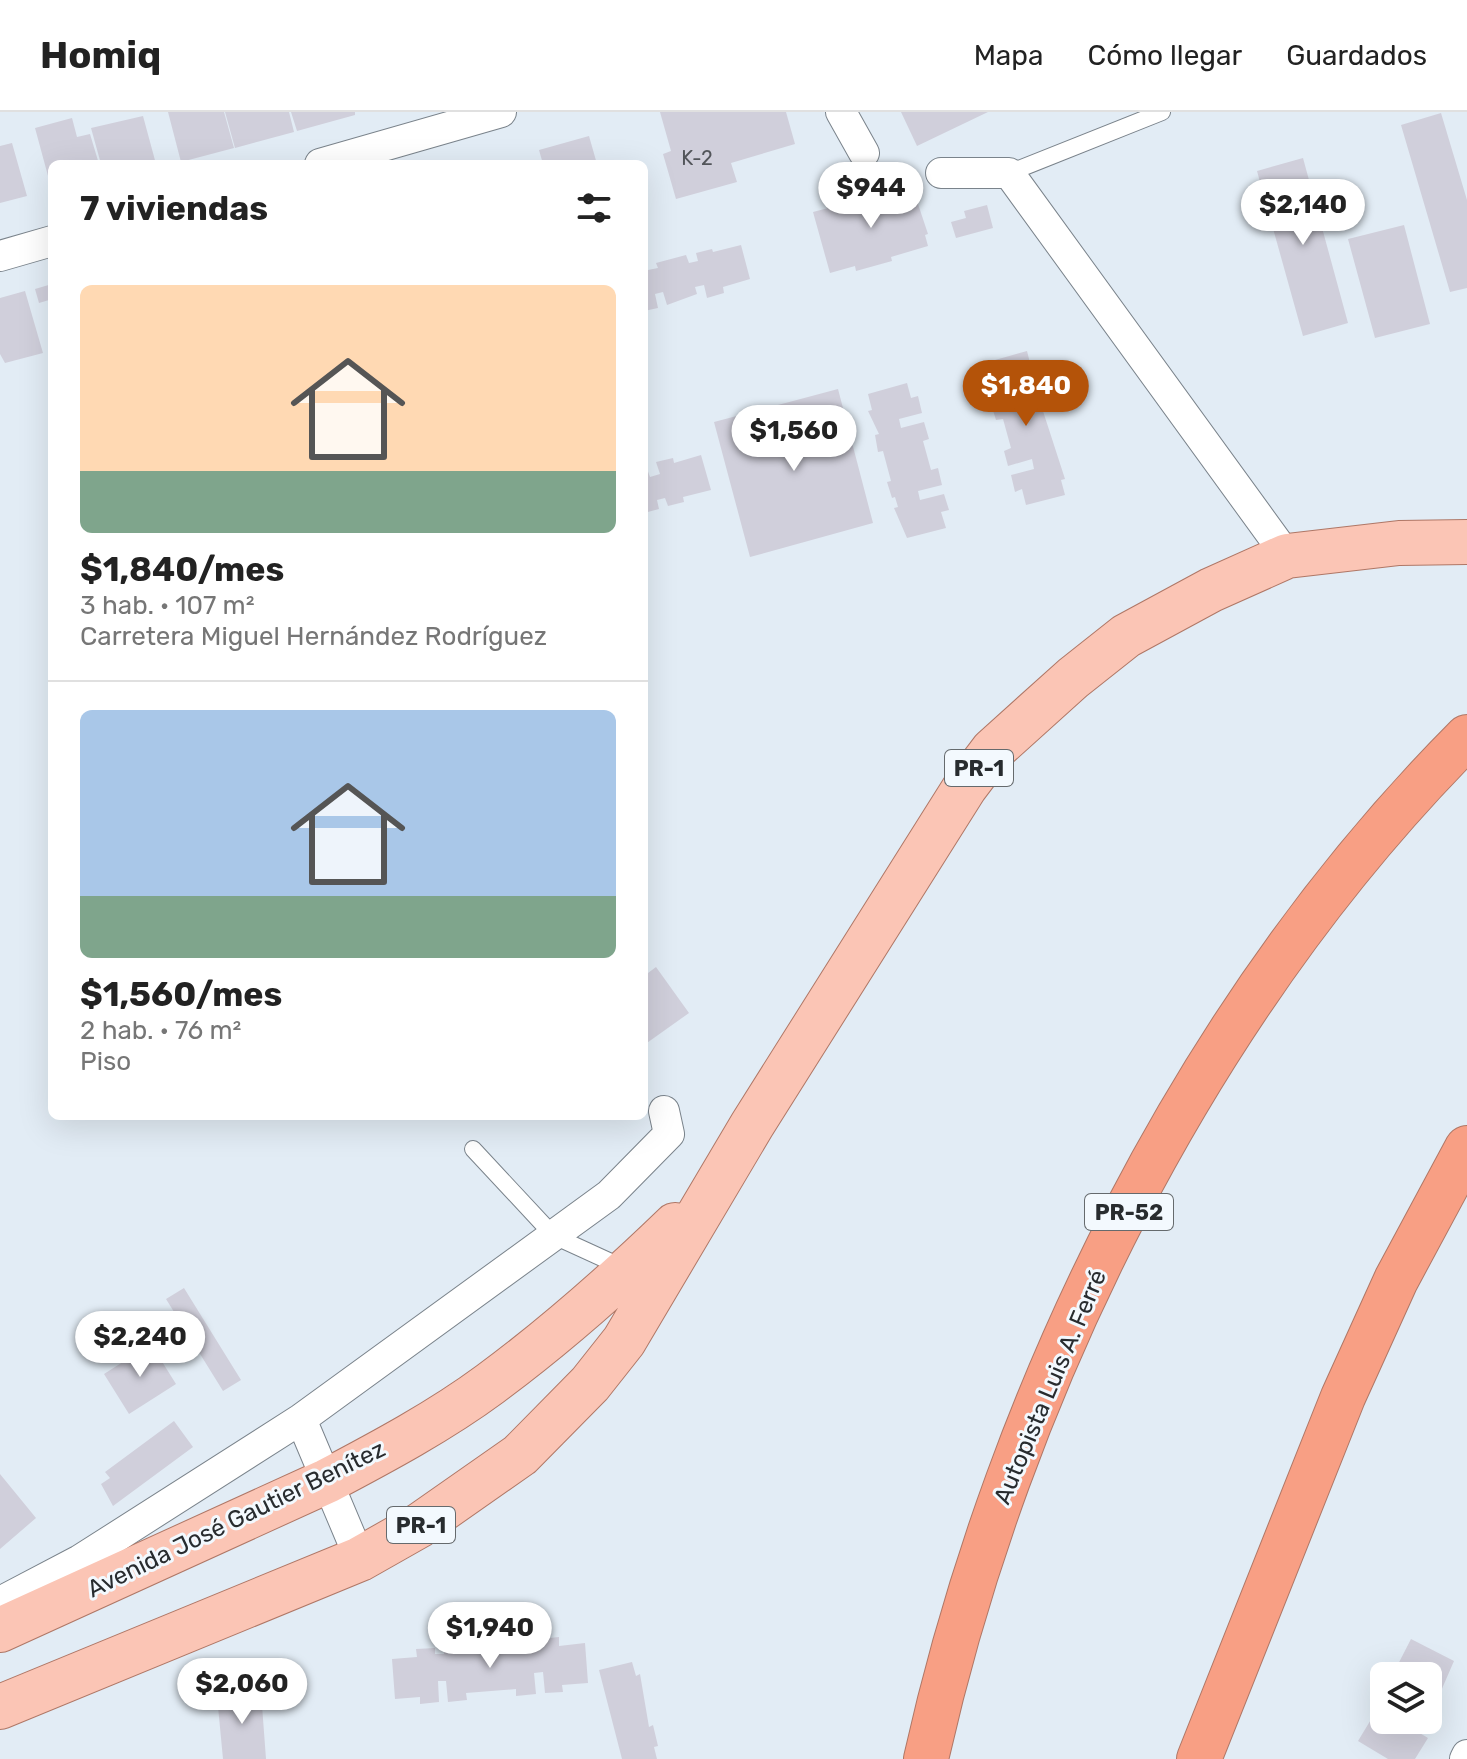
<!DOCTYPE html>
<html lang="es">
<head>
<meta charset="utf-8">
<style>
  body { margin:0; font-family:Rubik,sans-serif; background:#f6f6f6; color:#222; height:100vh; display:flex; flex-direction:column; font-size:30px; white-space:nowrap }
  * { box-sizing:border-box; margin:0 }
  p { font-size:26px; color:#767676 }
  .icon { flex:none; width:44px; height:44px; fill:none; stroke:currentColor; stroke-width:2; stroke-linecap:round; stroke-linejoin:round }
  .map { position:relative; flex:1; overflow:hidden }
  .drawer { position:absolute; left:48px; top:48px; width:600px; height:960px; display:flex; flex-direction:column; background:#fff; border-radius:12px; box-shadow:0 8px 32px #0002 }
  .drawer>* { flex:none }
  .fabs { position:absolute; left:1370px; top:1550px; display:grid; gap:16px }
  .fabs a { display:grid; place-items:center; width:72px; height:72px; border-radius:12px; background:#fff; box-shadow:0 8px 32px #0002; font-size:40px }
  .price { position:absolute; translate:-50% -68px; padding:0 18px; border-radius:28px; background:#fff; color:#222; font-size:26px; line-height:52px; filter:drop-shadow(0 2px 4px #0008) }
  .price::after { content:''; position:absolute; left:50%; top:48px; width:24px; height:18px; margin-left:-12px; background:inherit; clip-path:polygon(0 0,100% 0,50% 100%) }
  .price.on { background:#b45309; color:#fff }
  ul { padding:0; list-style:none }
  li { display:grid; align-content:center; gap:16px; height:424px; padding:0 32px }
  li+li { border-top:2px solid #e0e0e0 }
  li span { display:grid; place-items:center; height:248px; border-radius:12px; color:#555 }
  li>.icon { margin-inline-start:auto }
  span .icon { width:144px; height:144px; fill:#fffc; stroke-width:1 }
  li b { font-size:34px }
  h2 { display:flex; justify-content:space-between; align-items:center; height:96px; padding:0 32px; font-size:34px }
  header { display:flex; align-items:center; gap:48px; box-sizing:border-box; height:112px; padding:0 40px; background:#fff; border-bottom:2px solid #e0e0e0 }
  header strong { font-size:38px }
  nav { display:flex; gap:44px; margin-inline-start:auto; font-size:28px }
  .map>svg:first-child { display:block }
</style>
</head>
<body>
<header>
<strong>Homiq</strong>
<nav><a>Mapa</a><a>Cómo llegar</a><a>Guardados</a></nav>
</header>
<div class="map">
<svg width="1467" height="1647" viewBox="0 0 1467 1647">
  <rect width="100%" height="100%" fill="#e2ecf5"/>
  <path fill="#d0cfdb" d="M168,0H224L234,36L181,50Z
    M225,0H289L294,20L235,36Z
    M291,0H355V3L297,19Z
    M660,0H786L795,32L731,51L737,70L676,87L663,42L671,39Z
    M901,0H988L917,34Z
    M1441,1L1467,88V176L1450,180L1401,13Z
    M143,4L156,52H101L91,16Z
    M72,6L77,25L90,22L99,52H52L51,75L35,16Z
    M589,24L597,52H543L539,38Z
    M12,31L27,84L0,91V34Z
    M1303,46L1348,211L1303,224L1257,59Z
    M912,74L928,122L925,123L928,134L891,145L892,149L856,159L855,154L830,161L813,100Z
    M987,93L993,116L956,126L951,110L966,106L964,99Z
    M1404,113L1430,212L1375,226L1348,127Z
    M741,133L750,167L723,175L724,181L707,186L704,173L695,175L697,182L667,193L663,180L655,182L658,196L644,199V155L648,158L658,156L656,151L686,143L689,151L698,149L696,141L712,137L713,140Z
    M52,172V195H51L49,188L39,191L35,177Z
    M25,179L43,241L5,251L0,242V186Z
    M1027,239L1031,255L1034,253L1046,295L1042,296L1065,367L1061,368L1065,383L1026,393L1022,377L1015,380L1011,363L1034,357L1032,347L1008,354L1004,339L1011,336L1003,307L996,308L991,292L1015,286L1013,276L989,282L985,267L992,265L988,250Z
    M907,271L911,286L918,284L922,301L899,307L901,316L924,310L929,327L923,329L931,358L938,356L942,373L918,379L920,388L944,382L949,398L941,400L946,416L907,426L894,396L898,395L895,385L892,386L887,370L891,369L883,339L878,340L875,323L879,322L868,299L872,298L868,282Z
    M838,277L873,411L750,445L714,310Z
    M701,343L711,378L683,385L684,390L668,394L665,386L657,388L659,397L644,401V348L650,365L660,362L656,350L673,346L674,351Z
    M656,855L689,901L644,933V864Z
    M184,1176L241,1268L223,1279L166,1187Z
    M151,1232L176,1272L129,1302L104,1262Z
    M174,1309L193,1335L113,1394L101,1372L110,1366L105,1360Z
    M0,1362L36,1406L0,1437Z
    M559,1525V1534L585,1531L588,1571L562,1573L563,1580L545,1581L543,1560L534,1561L536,1582L516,1584V1577L466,1581L467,1588L448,1590L446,1569H438L439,1590L420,1592V1585L395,1587L392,1547L417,1545L416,1537L435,1536V1542H444V1535L463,1534L464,1541L512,1537V1530L533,1528V1534L540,1533V1527Z
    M1411,1527L1454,1549L1431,1602L1428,1600V1564H1392Z
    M632,1550L636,1564L640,1562L649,1615L653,1613L658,1634L654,1635L657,1647H622L599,1558Z
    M261,1580L266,1647H223L217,1584Z
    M1378,1596L1384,1599V1608H1398L1428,1626L1415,1647H1388L1358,1629Z"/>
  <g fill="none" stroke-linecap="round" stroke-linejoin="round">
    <g stroke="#7a838b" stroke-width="18">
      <path id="service" d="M1009,61L1162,0
        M473,1037L554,1124L624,1156"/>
    </g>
    <g stroke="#7a838b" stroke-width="32">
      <path id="minor" d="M841,0L864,41
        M320,52L501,0
        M941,61H1009L1287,444
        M0,144L52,129
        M301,1307L360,1447
        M0,1490L80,1448L301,1307L609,1083L669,1022L664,999
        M1465,1647L1467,1643"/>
    </g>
    <g stroke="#af7766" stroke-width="46">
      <path id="primary" d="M0,1518L327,1369C382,1340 440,1309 490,1272C555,1224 617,1169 675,1113
        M0,1595L360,1447L420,1413L520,1343L590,1272L624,1229L752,1013L965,675L993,638L1073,566L1126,524L1211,478L1287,444L1399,431L1467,430"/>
    </g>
    <g stroke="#af7766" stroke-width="46">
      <path id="motorway" d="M926,1647C1009,1276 1198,895 1467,625
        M1199,1647L1343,1285L1396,1168L1467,1036"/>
    </g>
    <path stroke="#9ca4aa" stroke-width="5" stroke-dasharray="6 4" stroke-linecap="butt" d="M888,59L893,72L913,67"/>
    <use href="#service" stroke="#fff" stroke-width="16"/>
    <use href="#minor" stroke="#fff" stroke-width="30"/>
    <use href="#primary" stroke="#fbc5b5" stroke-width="44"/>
    <use href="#motorway" stroke="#f89f84" stroke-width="44"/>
  </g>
  <g text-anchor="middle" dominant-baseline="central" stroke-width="6" stroke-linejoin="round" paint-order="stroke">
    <g font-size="20" fill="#52555a">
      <text x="697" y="46">K-2</text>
    </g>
    <g fill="#f3f9fe" stroke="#656a6d" stroke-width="2">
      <rect x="945" y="638" width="68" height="36" rx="6"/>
      <rect x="1085" y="1082" width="88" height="36" rx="6"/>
      <rect x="387" y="1395" width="68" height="36" rx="6"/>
    </g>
    <g font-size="22" font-weight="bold" fill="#282c2f">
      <text x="979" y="656">PR-1</text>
      <text x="1129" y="1100">PR-52</text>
      <text x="421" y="1413">PR-1</text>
    </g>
    <g font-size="24" fill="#282c2f" stroke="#f3f9fe">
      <text transform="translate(1050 1275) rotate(-67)">Autopista Luis A. Ferré</text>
      <text transform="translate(236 1407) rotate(-26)">Avenida José Gautier Benítez</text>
    </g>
  </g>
</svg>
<div class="fabs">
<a><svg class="icon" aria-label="layers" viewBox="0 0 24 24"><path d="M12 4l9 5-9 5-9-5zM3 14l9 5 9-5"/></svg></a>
</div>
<b class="price" style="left:871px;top:118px">$944</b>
<b class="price" style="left:1303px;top:135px">$2,140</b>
<b class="price on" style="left:1026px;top:316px">$1,840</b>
<b class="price" style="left:794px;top:361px">$1,560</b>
<b class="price" style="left:140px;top:1267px">$2,240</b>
<b class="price" style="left:490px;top:1558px">$1,940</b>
<b class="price" style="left:242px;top:1614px">$2,060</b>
<section class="drawer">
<h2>7 viviendas<svg class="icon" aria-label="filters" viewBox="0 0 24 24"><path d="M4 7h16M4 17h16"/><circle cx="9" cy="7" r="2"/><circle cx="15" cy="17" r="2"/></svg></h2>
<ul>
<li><span style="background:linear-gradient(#ffd9b3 75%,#7fa58c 0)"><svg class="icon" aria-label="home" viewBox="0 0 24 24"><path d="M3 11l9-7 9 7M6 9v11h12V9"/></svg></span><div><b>$1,840/mes</b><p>3 hab. · 107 m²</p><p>Carretera Miguel Hernández Rodríguez</p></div></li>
<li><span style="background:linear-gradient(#a9c7e8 75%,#7fa58c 0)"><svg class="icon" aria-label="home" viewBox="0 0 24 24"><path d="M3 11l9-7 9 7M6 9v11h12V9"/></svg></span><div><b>$1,560/mes</b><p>2 hab. · 76 m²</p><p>Piso</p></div></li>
</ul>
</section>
</div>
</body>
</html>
